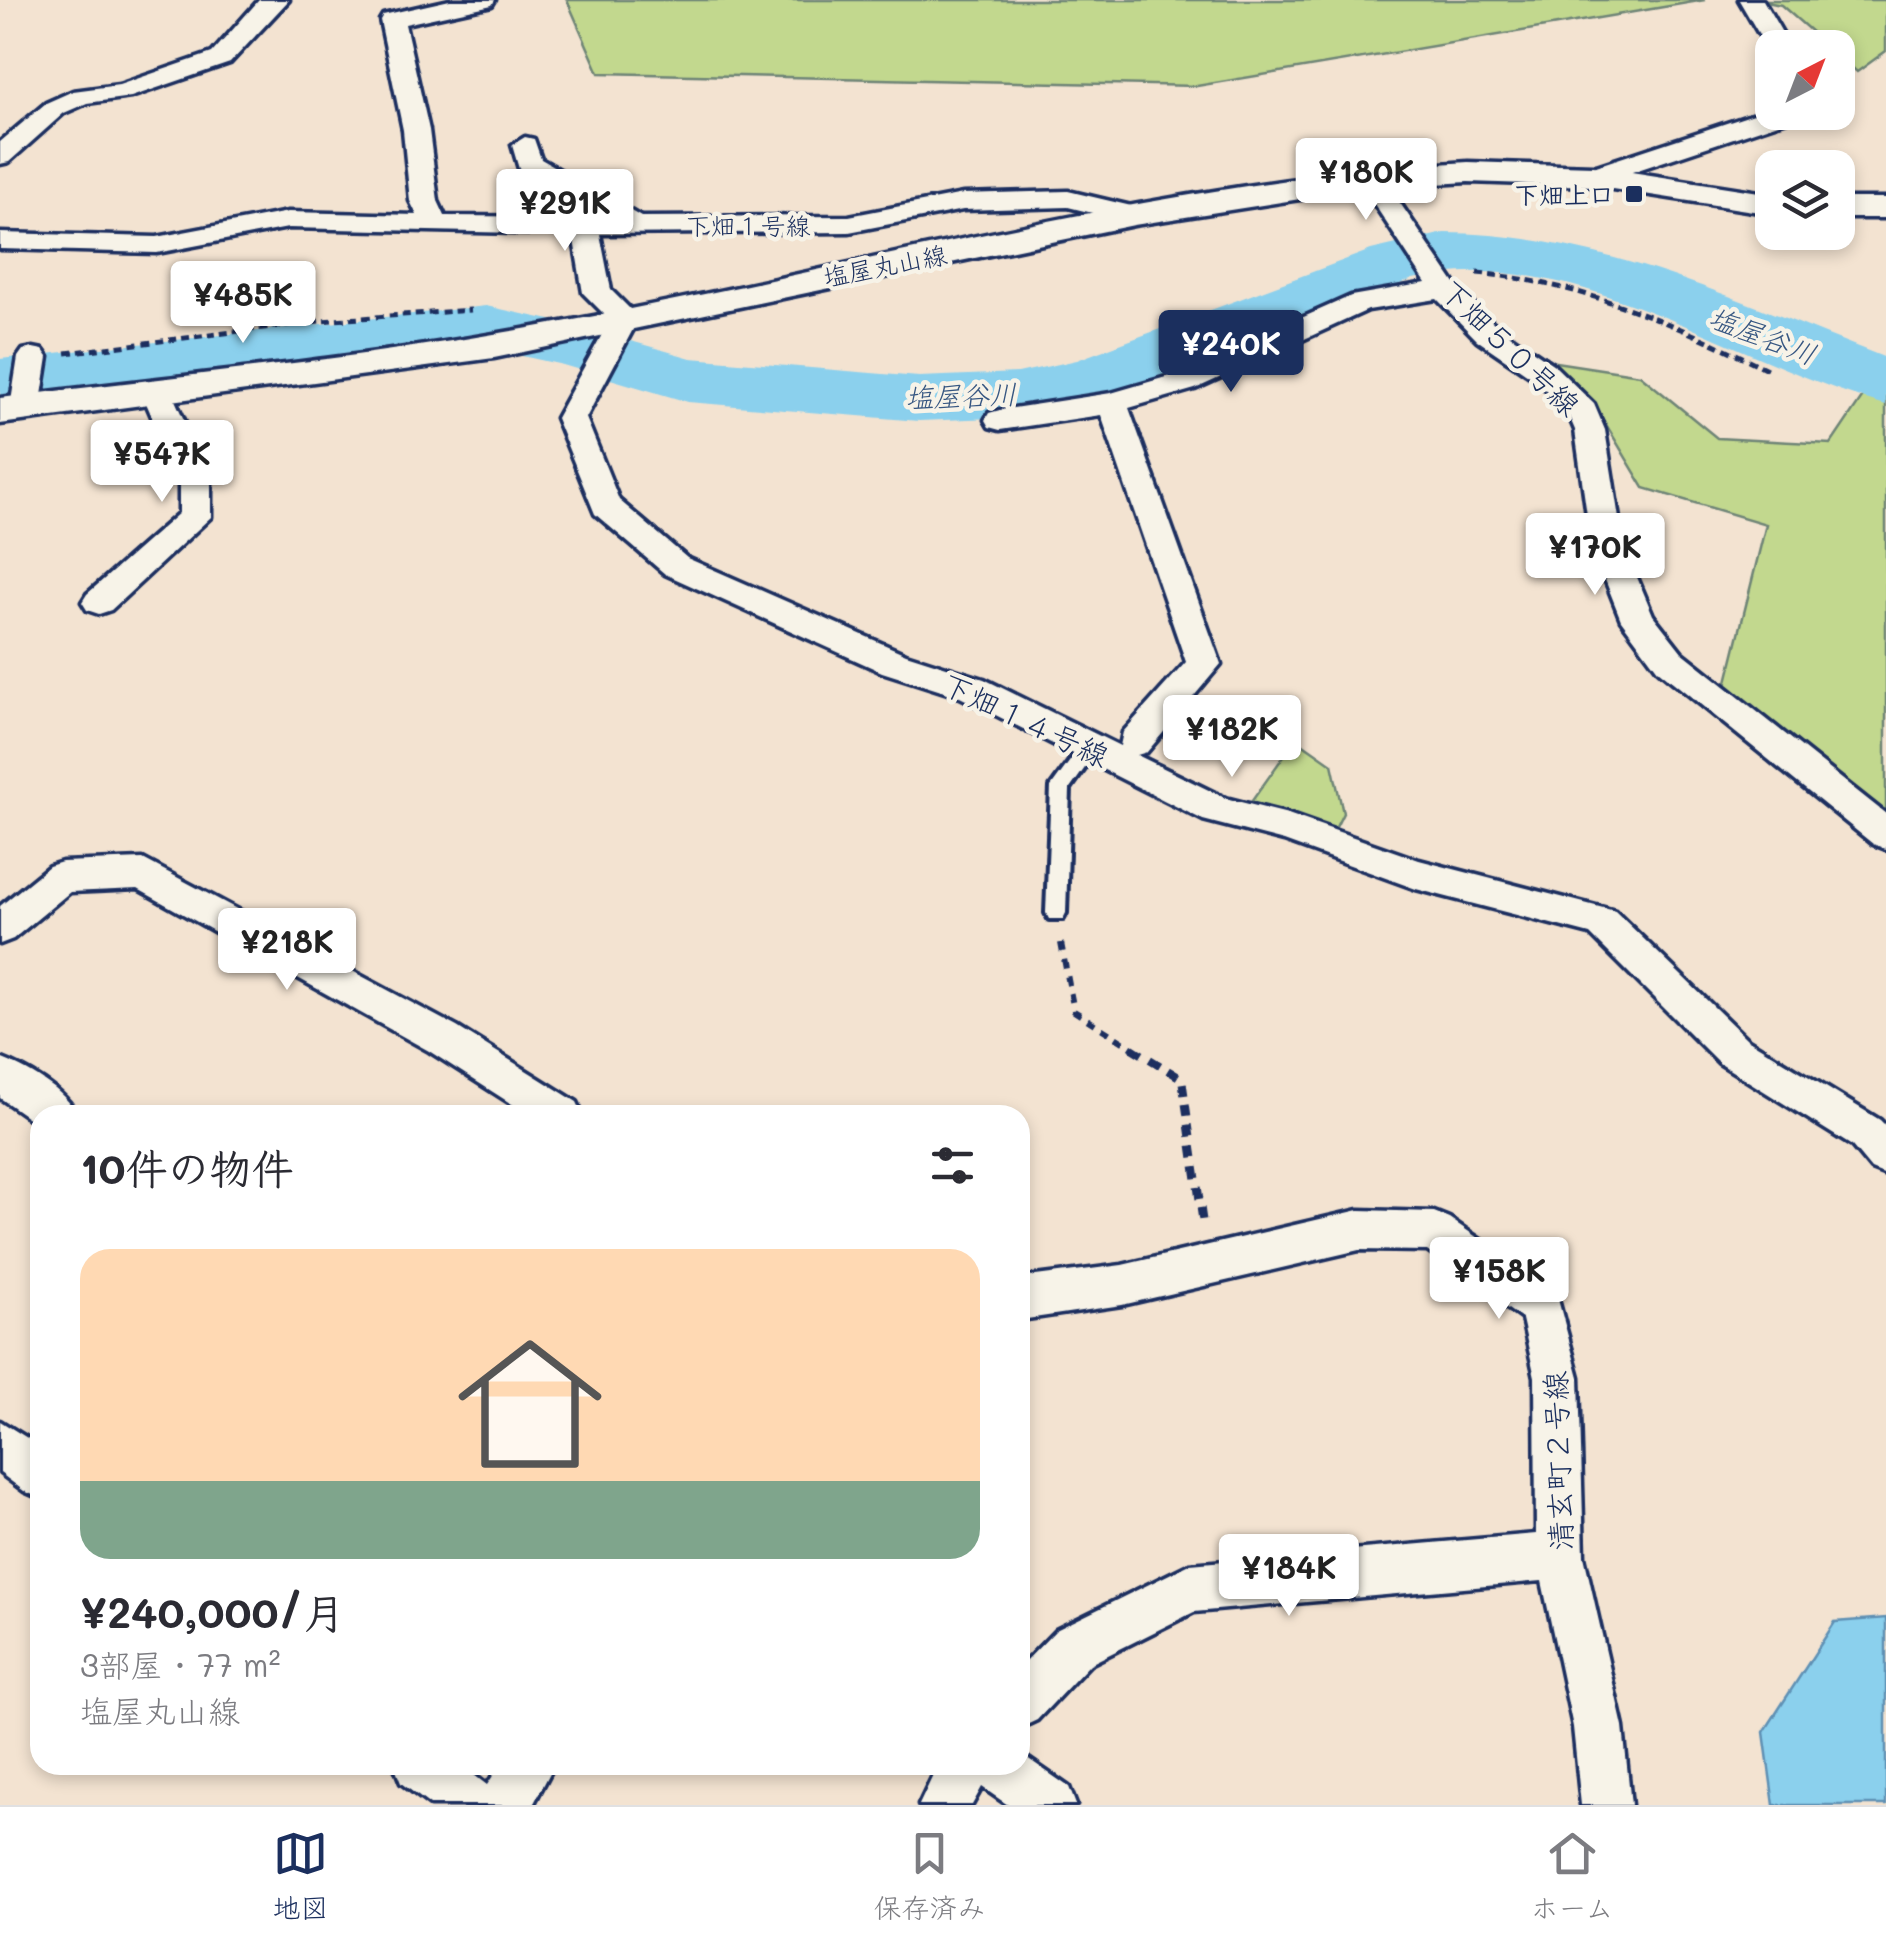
<!DOCTYPE html>
<html lang="ja">
<head>
<meta charset="utf-8">
<style>
  body { margin:0; font-family:Mali,"Klee One",sans-serif; background:#f2f2f3; color:#2b2b33; height:100vh; display:flex; flex-direction:column; font-size:38px; white-space:nowrap }
  * { box-sizing:border-box; margin:0 }
  p { font-size:32px; color:#7c7c81 }
  .icon { flex:none; width:55px; height:55px; fill:none; stroke:currentColor; stroke-width:2; stroke-linecap:round; stroke-linejoin:round }
  .map { position:relative; flex:1; overflow:hidden }
  .details { position:absolute; left:30px; top:1105px; width:1000px; height:670px; display:flex; flex-direction:column; background:#fff; border-radius:30px; box-shadow:0 5px 15px #0003 }
  .details>* { flex:none }
  .needle { width:65px; rotate:42deg }
  .tools { position:absolute; left:1755px; top:30px; display:grid; gap:20px }
  .tools a { display:grid; place-items:center; width:100px; height:100px; border-radius:20px; background:#fff; box-shadow:0 5px 15px #0003; font-size:50px }
  .price { position:absolute; translate:-50% -85px; padding:0 22px; border-radius:10px; background:#fff; color:#222; font-size:32px; line-height:65px; filter:drop-shadow(0 2px 5px #0008) }
  .price::after { content:''; position:absolute; left:50%; top:60px; width:30px; height:22px; margin-left:-15px; background:inherit; clip-path:polygon(0 0,100% 0,50% 100%) }
  .price.selected { background:#1b2f5e; color:#fff }
  ul { padding:0; list-style:none }
  li { display:grid; align-content:center; gap:20px; height:530px; padding:0 50px }
  li+li { border-top:2px solid #e1e1e2 }
  li span { display:grid; place-items:center; height:310px; border-radius:30px; color:#555 }
  li>.icon { margin-inline-start:auto }
  span .icon { width:180px; height:180px; fill:#fffc; stroke-width:1 }
  li b { font-size:42px }
  h2 { display:flex; justify-content:space-between; align-items:center; height:120px; padding:0 50px; font-size:42px }
  .menu { display:flex; justify-content:space-around; align-items:center; height:140px; border-top:2px solid #e1e1e2; background:#fff; font-size:28px; color:#7c7c81 }
  .menu a { display:grid; justify-items:center; gap:5px }
  .menu .selected { color:#1b2f5e }
  .map>svg:first-child { display:block }
</style>
</head>
<body>
<div class="map">
<svg width="1886" height="1805" viewBox="0 0 1886 1805">
  <rect width="100%" height="100%" fill="#f3e3d1"/>
  <filter id="ink" filterUnits="userSpaceOnUse"><feTurbulence type="fractalNoise" baseFrequency=".01" numOctaves="2"/><feDisplacementMap in="SourceGraphic" scale="20" xChannelSelector="R" yChannelSelector="G"/><feConvolveMatrix kernelMatrix="1 2 1 2 8 2 1 2 1" color-interpolation-filters="sRGB"/></filter>
  <g filter="url(#ink)">
    <path fill="#c2d88e" stroke="#6e8476" stroke-width="2.5" d="M567,0H1705L1197,86L599,73Z
      M1757,0H1886V51L1857,72L1838,55V48L1829,47L1781,5Z
      M1549,361L1640,375L1717,438L1831,444L1864,395L1886,397V826L1751,714L1726,686L1766,524L1644,488L1595,406Z
      M1293,743H1302L1332,764L1343,813L1328,843L1249,805Z"/>
    <path fill="#8bd0ed" stroke="#5e90b4" stroke-width="2.5" d="M1886,1618V1805H1774L1764,1732L1835,1622Z"/>
    <g fill="none" stroke-linecap="round" stroke-linejoin="round">
      <path fill="#8bd0ed" fill-rule="evenodd" d="M1444,233C1600,233 1742,303 1886,358V405C1737,365 1572,241 1413,279L1116,394L1018,417L919,421L688,402L563,365L486,348L0,403V359L486,306L574,325L691,358L919,377L1018,373L1077,360L1371,250Z"/>
      <g stroke="#1b2f5e" stroke-width="8">
        <path id="service" d="M1090,741L1099,748L1070,789L1066,913L1063,919H1049L1046,913L1051,787L1083,743Z"/>
      </g>
      <g stroke="#1b2f5e" stroke-width="7">
        <path id="minor" d="M259,0H289L230,63L131,97L87,103L64,113L9,162L0,164V142L46,103L73,91L119,85L212,53Z
          M450,0H495L492,5L405,24L429,130L438,201L445,216L602,217L519,169L512,145L525,137L534,139L541,159L641,217L849,216L963,194L1068,191L1144,209L1148,215L1144,221L1134,223L1068,207L963,210L849,232L600,234L611,290L639,318L586,418L619,500L687,558L906,654L984,679L1120,746L1123,732L1186,662L1101,415L1000,430L989,427L985,420L989,413L1000,410L1111,393L1173,375L1351,296L1426,283L1357,178L1361,172H1379L1459,290L1497,326L1554,365L1594,404L1605,430L1623,544L1653,615L1682,652L1886,814V849L1873,844L1658,670L1621,620L1591,544L1575,430L1566,409L1534,379L1477,340L1437,299L1368,310L1195,389L1129,408L1221,664L1147,752L1137,755L1225,798L1288,814L1419,860L1615,911L1747,1039L1880,1120L1886,1126V1175L1871,1169L1852,1146L1719,1063L1590,934L1416,889L1284,841L1203,820L960,697L882,672L665,574L595,514L556,418L610,320L583,293L573,234L288,228L157,253L0,249V233L157,237L288,212L417,215L410,201L403,130L380,20L383,15Z
          M1739,0H1763L1791,48H1772L1770,53Z
          M1772,108V112H1800L1796,117L1602,182L1593,184L1580,176L1584,170Z
          M33,348L43,350L48,357L40,408L36,415H14L10,408L18,357L23,350Z
          M156,381L167,384L171,391L211,480V517L111,610L99,614L87,610L82,602L87,594L179,513V480L141,391L145,384Z
          M143,859L457,1027L577,1102L583,1115H529L429,1051L138,889L70,892L13,939L0,944V906L49,866L62,862Z
          M0,1058C26,1068 66,1090 77,1115H40V1126L0,1098Z
          M1359,1210L1434,1212L1449,1218L1556,1292L1579,1377L1584,1556L1623,1727L1631,1805H1581L1573,1727L1542,1581L1194,1612L1090,1664L1037,1720L1020,1728V1667L1056,1630L1190,1564L1536,1534L1535,1377L1522,1319L1427,1251L1359,1250L1122,1305L1020,1320V1278L1122,1265Z
          M0,1421L40,1446V1498L24,1491L0,1473Z
          M1020,1753L1069,1787L1076,1805H1008L982,1787L972,1805H919L938,1765H1020Z
          M394,1765H461L487,1785L500,1765H554L533,1805H430L401,1783Z"/>
      </g>
      <g stroke="#1b2f5e" stroke-width="7">
        <path id="tertiary" d="M1468,162L1593,166L1772,194V214L1593,186L1468,182L1370,188L1134,225L494,358L0,424V398C164,377 331,362 494,334C819,280 1138,182 1468,162Z
          M1838,198H1886V218H1838Z"/>
      </g>
      <path stroke="#1b2f5e" stroke-width="5" stroke-dasharray="8 5" stroke-linecap="butt" d="M1477,273C1582,283 1673,323 1767,369
        M66,353L320,321L471,310"/>
      <path stroke="#1b2f5e" stroke-width="6" stroke-dasharray="9 8" stroke-linecap="butt" d="M1061,943L1074,1011L1136,1050"/>
      <path stroke="#1b2f5e" stroke-width="8" stroke-dasharray="12 9" stroke-linecap="butt" d="M1132,1048L1182,1079L1203,1224"/>
      <use href="#service" fill="#f7f3e8" fill-rule="evenodd"/>
      <use href="#minor" fill="#f7f3e8" fill-rule="evenodd"/>
      <use href="#tertiary" fill="#f7f3e8" fill-rule="evenodd"/>
    </g>
  </g>
  <rect fill="#1b2f5e" stroke="#f7f3e8" stroke-width="4" x="1624" y="184" width="20" height="20" rx="5"/>
  <g text-anchor="middle" dominant-baseline="central" stroke-width="9" stroke-linejoin="round" paint-order="stroke">
    <g font-size="25" font-weight="bold" fill="#1b2f5e" stroke="#f7f3e8" text-anchor="end">
      <text x="1614" y="194">下畑上口</text>
    </g>
    <g font-size="25" fill="#1b2f5e" stroke="#f7f3e8">
      <text x="748" y="225">下畑１号線</text>
      <text transform="translate(885 265) rotate(-11)">塩屋丸山線</text>
    </g>
    <g font-size="28" font-style="italic" fill="#375782" stroke="#f7f3e8">
      <text transform="translate(1763 335) rotate(21)">塩屋谷川</text>
      <text transform="translate(961 395) rotate(-2)">塩屋谷川</text>
    </g>
    <g font-size="30" fill="#1b2f5e" stroke="#f7f3e8">
      <text transform="translate(1511 347) rotate(44)">下畑５０号線</text>
      <text transform="translate(1026 719) rotate(25)">下畑１４号線</text>
      <text transform="translate(1557 1461) rotate(-92)">清玄町２号線</text>
    </g>
  </g>
</svg>
<div class="tools">
<a><svg class="needle" viewBox="-14 -14 28 28"><path d="M0-13l5 13h-10z" fill="#e53935"/><path d="M0 13l5-13h-10z" fill="#7c7c81"/></svg></a>
<a><svg class="icon" aria-label="layers" viewBox="0 0 24 24"><path d="M12 4l9 5-9 5-9-5zM3 14l9 5 9-5"/></svg></a>
</div>
<b class="price" style="left:1366px;top:223px">¥180K</b>
<b class="price" style="left:565px;top:254px">¥291K</b>
<b class="price" style="left:243px;top:346px">¥485K</b>
<b class="price selected" style="left:1231px;top:395px">¥240K</b>
<b class="price" style="left:162px;top:505px">¥547K</b>
<b class="price" style="left:1595px;top:598px">¥170K</b>
<b class="price" style="left:1232px;top:780px">¥182K</b>
<b class="price" style="left:287px;top:993px">¥218K</b>
<b class="price" style="left:1499px;top:1322px">¥158K</b>
<b class="price" style="left:1289px;top:1619px">¥184K</b>
<section class="details">
<h2>10件の物件<svg class="icon" aria-label="filters" viewBox="0 0 24 24"><path d="M4 7h16M4 17h16"/><circle cx="9" cy="7" r="2"/><circle cx="15" cy="17" r="2"/></svg></h2>
<ul>
<li><span style="background:linear-gradient(#ffd9b3 75%,#7fa58c 0)"><svg class="icon" aria-label="home" viewBox="0 0 24 24"><path d="M3 11l9-7 9 7M6 9v11h12V9"/></svg></span><div><b>¥240,000/月</b><p>3部屋 · 77 m²</p><p>塩屋丸山線</p></div></li>
</ul>
</section>
</div>
<nav class="menu">
<a class="selected"><svg class="icon" aria-label="map" viewBox="0 0 24 24"><path d="M3 6l6-2 6 2 6-2v14l-6 2-6-2-6 2zM9 4v14M15 6v14"/></svg>地図</a>
<a><svg class="icon" aria-label="saved" viewBox="0 0 24 24"><path d="M7 4h10v16l-5-4-5 4z"/></svg>保存済み</a>
<a><svg class="icon" aria-label="home" viewBox="0 0 24 24"><path d="M3 11l9-7 9 7M6 9v11h12V9"/></svg>ホーム</a>
</nav>
</body>
</html>
